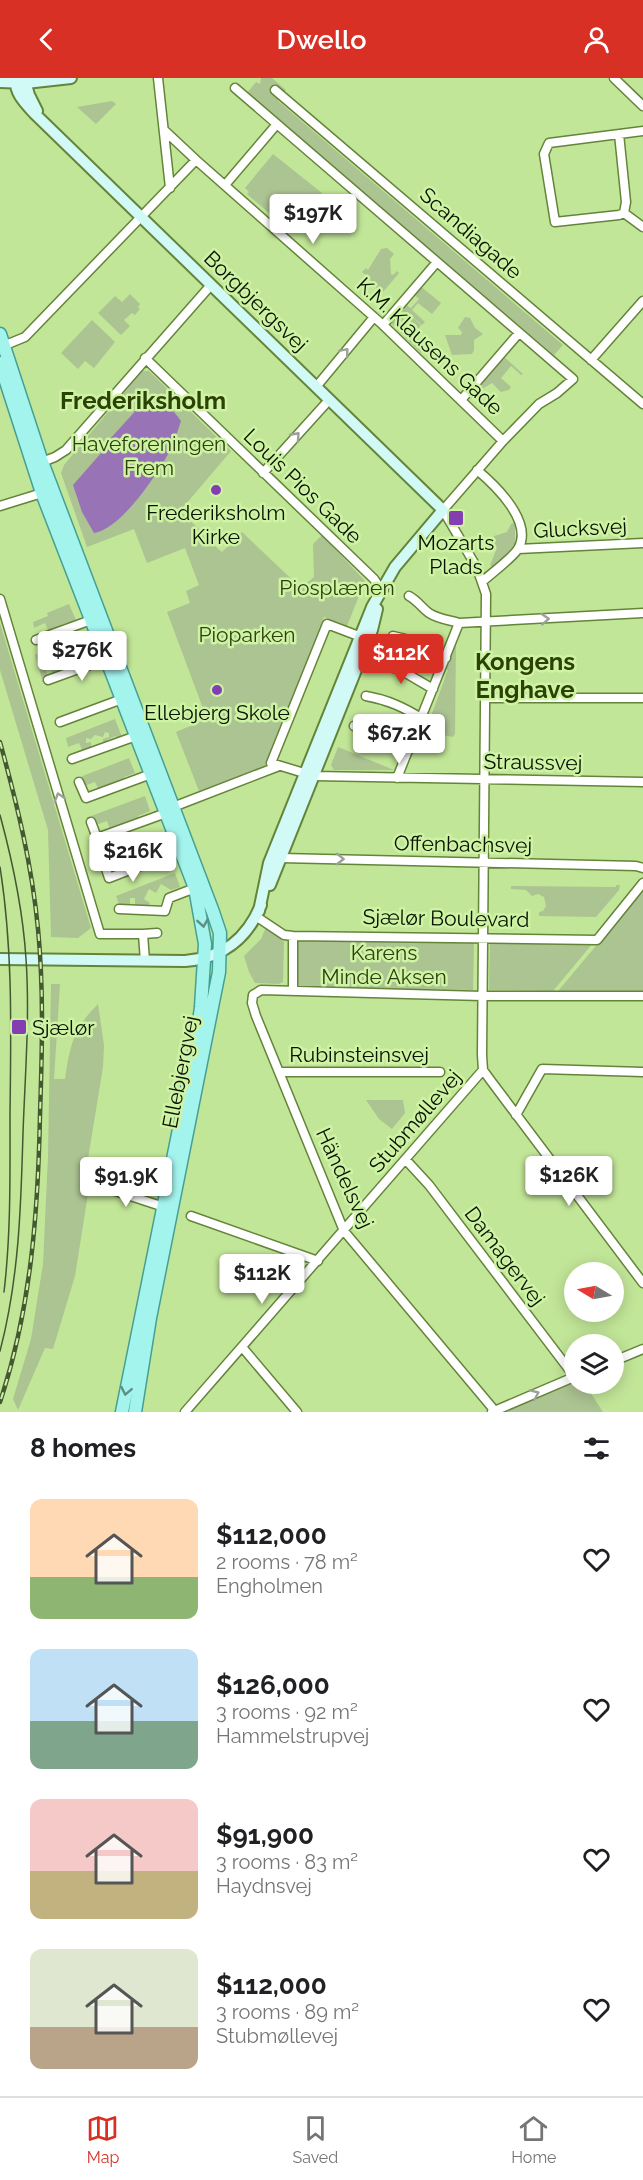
<!DOCTYPE html>
<html lang="en">
<head>
<meta charset="utf-8">
<style>
  body { margin:0; font-family:Raleway,sans-serif; background:#f6f6f6; color:#202124; height:100vh; display:flex; flex-direction:column; font-size:22px; white-space:nowrap }
  * { box-sizing:border-box; margin:0 }
  p { font-size:20px; color:#757577 }
  .icon { flex:none; width:33px; height:33px; fill:none; stroke:currentColor; stroke-width:2; stroke-linecap:round; stroke-linejoin:round }
  .map { position:relative; height:1334px; overflow:hidden }
  .sheet { display:flex; flex-direction:column; background:#fff; flex:1 }
  .sheet>* { flex:none }
  .needle { width:39px; rotate:280deg }
  .controls { position:absolute; left:564px; top:1184px; display:grid; gap:12px }
  .controls a { display:grid; place-items:center; width:60px; height:60px; border-radius:50%; background:#fff; box-shadow:0 3px 15px #0003; font-size:30px }
  .price { position:absolute; translate:-50% -51px; padding:0 14px; border-radius:6px; background:#fff; color:#222; font-size:20px; line-height:39px; filter:drop-shadow(0 2px 3px #0008) }
  .price::after { content:''; position:absolute; left:50%; top:36px; width:18px; height:14px; margin-left:-9px; background:inherit; clip-path:polygon(0 0,100% 0,50% 100%) }
  .price.current { background:#d93025; color:#fff }
  ul { padding:0; list-style:none }
  li { display:flex; align-items:center; gap:18px; height:150px; padding:0 30px }
  li span { display:grid; place-items:center; flex:none; width:168px; height:120px; border-radius:12px; color:#555 }
  li>.icon { margin-inline-start:auto }
  span .icon { width:72px; height:72px; fill:#fffc; stroke-width:1 }
  li b { font-size:26px }
  h2 { display:flex; justify-content:space-between; align-items:center; height:72px; padding:0 30px; font-size:26px }
  header { display:flex; justify-content:space-between; align-items:center; height:78px; padding:0 30px; background:#d93025; color:#fff; font-size:27px; font-weight:600 }
  .tab-bar { display:flex; justify-content:space-around; align-items:center; height:84px; border-top:2px solid #e0e0e0; background:#fff; font-size:16px; color:#757577 }
  .tab-bar a { display:grid; justify-items:center; gap:3px }
  .tab-bar .current { color:#d93025 }
  .map>svg:first-child { display:block }
</style>
</head>
<body>
<header><svg class="icon" aria-label="back" viewBox="0 0 24 24"><path d="M15 5l-7 7 7 7"/></svg>Dwello<svg class="icon" aria-label="person" viewBox="0 0 24 24"><circle cx="12" cy="8" r="4"/><path d="M4 21q1-7 8-7t8 7"/></svg></header>
<div class="map">
<svg width="643" height="1334" viewBox="0 0 643 1334">
  <rect width="100%" height="100%" fill="#c2e698"/>
  <path fill="#acc392" d="M261,0H272L286,12L278,23L563,267L554,277L247,15L256,4L260,6Z
    M112,23L116,26L96,46L77,29Z
    M273,76L322,115L321,120L291,154L247,116L249,114L245,110Z
    M387,170L394,176L390,181L391,196L393,197L397,193L399,195L383,214H380C374,207 370,200 362,194L366,190L368,192L381,171Z
    M420,208L441,225L432,236L418,225L412,232L425,244L422,247L409,236L421,247L414,257L427,270L421,275L390,244L405,226L411,230L419,221L413,216Z
    M130,216L140,226L138,229L140,231L135,237L132,235L124,242L130,248L121,257L98,235L115,218L122,224Z
    M465,239L470,240L475,250L483,256L474,262V272L472,276L452,277L445,257H461L462,254L458,250Z
    M92,242L115,264L94,290L85,283L78,291L61,275Z
    M503,278L523,296L521,297L511,288L501,300L511,309L509,312L501,314L492,305L482,311L478,308Z
    M142,293H149L231,373L180,433L201,453L200,455L222,474L242,454L301,510L314,499L313,466L322,457L365,503L347,548L324,539L265,688L199,713L176,654L207,641L167,534L190,525L186,513L199,507L185,470L147,485L134,451L87,469L61,395L64,387Z
    M515,444V466L493,490L490,487L497,470L493,463L494,458L507,454L511,446Z
    M69,526L76,542L73,545L71,544L62,546L63,549L49,554L45,545L34,550L33,544L48,538L47,535Z
    M0,545L91,850L78,860L51,859L48,752L0,592Z
    M456,560L455,656L453,659L422,653L426,644L425,639L426,636L431,638L448,592L444,589Z
    M85,564L90,579L79,584L80,587L76,588L77,580L74,578H70L68,583L75,589L53,597L50,589L45,591L48,599L42,601L35,577L42,574L44,580Z
    M115,641L122,659L117,661L116,658L107,662L108,664L103,666V661L109,659V655L105,654L103,659L95,657L91,661L86,660V665L91,664V668L95,669L83,674L79,665L68,669L66,660Z
    M338,669L394,692H334L331,687Z
    M129,680L135,695L124,699L125,702L99,712L95,704L84,708L80,699Z
    M145,718L150,733L138,738L139,741L110,752L107,743L96,747L91,738Z
    M159,756L165,771L153,776L154,779L123,792L119,783L107,787L104,778Z
    M175,795L180,809L171,812L161,806L156,815L149,811L144,821L150,825L148,828H135V820H130V828H120L116,818Z
    M616,807H620L619,812L596,839L539,838V834L543,833L546,828L544,819L538,816L532,818L526,812L511,811V808L616,809Z
    M643,812V914L558,913Z
    M266,849L284,864L283,904L279,906L255,905L249,894L244,878L261,861Z
    M296,861L474,863L473,912L295,909Z
    M490,863L593,865L553,913L489,912Z
    M51,906H60L54,1001H65C70,968 73,951 98,926L104,967L103,989L86,1093L91,1097L75,1198L53,1271L45,1270L18,1332L13,1321L31,1261L43,1186L48,1079Z
    M366,1022H403L405,1035L392,1051L379,1041Z
    M574,1305H584L603,1334H500Z"/>
  <path fill="#9874b6" d="M149,324C166,325 172,330 181,343C177,355 173,368 167,378C154,401 120,451 94,455L82,434L73,407L102,374L109,362L139,329Z"/>
  <g fill="none" stroke-linecap="round" stroke-linejoin="round">
    <g stroke="#648439" stroke-width="11">
      <path id="street" d="M158,0L170,110
        M614,0L643,28
        M235,10L573,301L557,315L539,326L503,363L443,432L477,490L486,516L482,977L483,992L491,1003L643,1205
        M275,12L643,326
        M619,56L626,124L624,135L619,137L555,144L544,76L549,65L643,53
        M196,82L383,247L503,363
        M225,107L277,46
        M624,135L643,149
        M383,247L437,184
        M3,268L25,259L196,82L164,52
        M145,280L374,501L382,513
        M591,282L643,223
        M316,309L374,239
        M462,321L519,255
        M42,384L55,379L66,372L211,207
        M477,392C495,407 534,444 518,471C511,481 493,494 483,503
        M263,395L329,322
        M0,428L42,415
        M518,471L643,465
        M409,518C418,523 422,530 429,535C438,541 449,542 459,545
        M0,521L100,856H143L145,883
        M393,558L414,563L433,576L446,580
        M364,560L327,546L271,685L314,698L643,704
        M36,562L91,542
        M379,587L399,591L433,611
        M48,602L106,581
        M366,618C388,622 403,629 421,640
        M486,620H643
        M60,644L122,621
        M354,648L378,653L409,672
        M72,681L136,658
        M397,700L459,545L643,535
        M79,704L86,720L151,696
        M173,729L279,688
        M91,744L97,760L166,735
        M281,780L636,788L643,790
        M104,785L109,800L181,772
        M119,831L165,833L169,820L195,810
        M257,839L284,857L293,858L597,862L643,805
        M143,856L157,855
        M293,913V858
        M279,994H440
        M516,1037L542,991L643,994
        M406,1082L429,1107L574,1298
        M97,1107L164,1129
        M191,1138L318,1183
        M242,1269L297,1334
        M614,1283L643,1271
        M495,1333L344,1153L256,938L252,925L253,917L261,912L482,918H643
        M185,1334L483,992
        M492,1334L574,1299"/>
    </g>
    <g stroke="#648439" stroke-width="14">
      <path id="secondary" d="M16,0C14,15 25,25 35,36L443,432L395,489L372,529L269,785L259,833
        M24,0L29,17L37,33
        M0,4L26,5L71,0
        M270,807L372,552L377,531
        M0,881L185,883C223,880 247,861 261,827"/>
    </g>
    <g stroke="#45a093" stroke-width="15">
      <path id="primary" d="M0,256L42,384L213,834L220,855L219,894L150,1240L135,1334
        M0,285L42,415L195,810L205,866L201,929L196,967L122,1334"/>
    </g>
    <use href="#street" stroke="#fff" stroke-width="8"/>
    <use href="#secondary" stroke="#d1f9f6" stroke-width="10"/>
    <use href="#primary" stroke="#a4f4ee" stroke-width="12"/>
    <path stroke="#445832" stroke-width="1.5" d="M0,737C13,785 23,832 26,881C30,939 25,997 23,1055C21,1128 19,1201 0,1273
      M0,789C13,871 11,953 10,1036C10,1095 11,1155 4,1214"/>
    <g stroke="#445832" stroke-width="4.5">
      <path id="rail" d="M0,664C17,726 32,787 38,851C44,913 42,975 40,1037C38,1135 31,1231 0,1324"/>
    </g>
    <use href="#rail" stroke="#cff3a4" stroke-width="2" stroke-dasharray="7" stroke-linecap="butt"/>
  </g>
  <defs><path id="oneway-chevron" d="M-2-3.5L2.5 0L-2 3.5" fill="none" stroke-width="1.6" stroke-linecap="round" stroke-linejoin="round" transform="scale(1.5)"/></defs>
  <g stroke="#9ca199">
    <use href="#oneway-chevron" transform="translate(345 274) rotate(-50)"/>
    <use href="#oneway-chevron" transform="translate(296 358) rotate(-48)"/>
    <use href="#oneway-chevron" transform="translate(545 541) rotate(-3)"/>
    <use href="#oneway-chevron" transform="translate(59 719) rotate(-107)"/>
    <use href="#oneway-chevron" transform="translate(340 781) rotate(1)"/>
    <use href="#oneway-chevron" transform="translate(535 1316) rotate(-23)"/>
  </g>
  <g stroke="#5d8f83">
    <use href="#oneway-chevron" transform="translate(203 845) rotate(81)"/>
    <use href="#oneway-chevron" transform="translate(126 1313) rotate(101)"/>
  </g>
  <g fill="#833fb2" stroke="#cff3a4" stroke-width="2">
    <circle cx="216" cy="412" r="6"/>
    <rect x="448" y="432" width="16" height="16" rx="3"/>
    <circle cx="217" cy="612" r="6"/>
    <rect x="11" y="941" width="16" height="16" rx="3"/>
  </g>
  <g text-anchor="middle" dominant-baseline="central" stroke-width="5" stroke-linejoin="round" paint-order="stroke">
    <g font-size="21" fill="#071300" stroke="#cff3a4">
      <text transform="translate(471 155) rotate(41)">Scandiagade</text>
      <text transform="translate(256 223) rotate(44)">Borgbjergsvej</text>
      <text transform="translate(430 268) rotate(43)">K.M. Klausens Gade</text>
      <text transform="translate(303 408) rotate(44)">Louis Pios Gade</text>
      <text transform="translate(580 450) rotate(-3)">Glucksvej</text>
      <text transform="translate(533 684) rotate(1)">Straussvej</text>
      <text transform="translate(463 766) rotate(1)">Offenbachsvej</text>
      <text transform="translate(446 840) rotate(1)">Sjælør Boulevard</text>
      <text x="359" y="976">Rubinsteinsvej</text>
      <text transform="translate(180 994) rotate(-79)">Ellebjergvej</text>
      <text transform="translate(415 1043) rotate(-49)">Stubmøllevej</text>
      <text transform="translate(345 1100) rotate(65)">Händelsvej</text>
      <text transform="translate(505 1178) rotate(53)">Damagervej</text>
    </g>
    <g font-size="21" fill="#2d410c" stroke="#cff3a4">
      <text x="149" y="365">Haveforeningen<tspan x="149" dy="24">Frem</tspan></text>
      <text x="337" y="509">Piosplænen</text>
      <text x="247" y="556">Pioparken</text>
      <text x="384" y="874">Karens<tspan x="384" dy="24">Minde Aksen</tspan></text>
    </g>
    <g font-size="21" fill="#071300" stroke="#cff3a4">
      <text x="216" y="434">Frederiksholm<tspan x="216" dy="24">Kirke</tspan></text>
      <text x="456" y="464">Mozarts<tspan x="456" dy="24">Plads</tspan></text>
      <text x="217" y="634">Ellebjerg Skole</text>
      <text x="32" y="949" text-anchor="start">Sjælør</text>
    </g>
    <g font-size="24" font-weight="bold" fill="#2c4205" stroke="#cff3a4">
      <text x="143" y="322">Frederiksholm</text>
      <text x="525" y="583">Kongens<tspan x="525" dy="28">Enghave</tspan></text>
    </g>
  </g>
</svg>
<div class="controls">
<a><svg class="needle" viewBox="-14 -14 28 28"><path d="M0-13l5 13h-10z" fill="#e53935"/><path d="M0 13l5-13h-10z" fill="#757577"/></svg></a>
<a><svg class="icon" aria-label="layers" viewBox="0 0 24 24"><path d="M12 4l9 5-9 5-9-5zM3 14l9 5 9-5"/></svg></a>
</div>
<b class="price" style="left:313px;top:167px">$197K</b>
<b class="price" style="left:82px;top:604px">$276K</b>
<b class="price current" style="left:401px;top:607px">$112K</b>
<b class="price" style="left:399px;top:687px">$67.2K</b>
<b class="price" style="left:133px;top:805px">$216K</b>
<b class="price" style="left:569px;top:1129px">$126K</b>
<b class="price" style="left:126px;top:1130px">$91.9K</b>
<b class="price" style="left:262px;top:1227px">$112K</b>
</div>
<section class="sheet">
<h2>8 homes<svg class="icon" aria-label="filters" viewBox="0 0 24 24"><path d="M4 7h16M4 17h16"/><circle cx="9" cy="7" r="2"/><circle cx="15" cy="17" r="2"/></svg></h2>
<ul>
<li><span style="background:linear-gradient(#ffd9b3 65%,#8fb573 0)"><svg class="icon" aria-label="home" viewBox="0 0 24 24"><path d="M3 11l9-7 9 7M6 9v11h12V9"/></svg></span><div><b>$112,000</b><p>2 rooms · 78 m²</p><p>Engholmen</p></div><svg class="icon" aria-label="heart" viewBox="0 0 24 24"><path d="M12 20l-8-8c-3-5 5-10 8-4 3-6 11-1 8 4z"/></svg></li>
<li><span style="background:linear-gradient(#bfe0f5 60%,#7fa58c 0)"><svg class="icon" aria-label="home" viewBox="0 0 24 24"><path d="M3 11l9-7 9 7M6 9v11h12V9"/></svg></span><div><b>$126,000</b><p>3 rooms · 92 m²</p><p>Hammelstrupvej</p></div><svg class="icon" aria-label="heart" viewBox="0 0 24 24"><path d="M12 20l-8-8c-3-5 5-10 8-4 3-6 11-1 8 4z"/></svg></li>
<li><span style="background:linear-gradient(#f6c9c9 60%,#c2b280 0)"><svg class="icon" aria-label="home" viewBox="0 0 24 24"><path d="M3 11l9-7 9 7M6 9v11h12V9"/></svg></span><div><b>$91,900</b><p>3 rooms · 83 m²</p><p>Haydnsvej</p></div><svg class="icon" aria-label="heart" viewBox="0 0 24 24"><path d="M12 20l-8-8c-3-5 5-10 8-4 3-6 11-1 8 4z"/></svg></li>
<li><span style="background:linear-gradient(#dfe7d0 65%,#b9a48a 0)"><svg class="icon" aria-label="home" viewBox="0 0 24 24"><path d="M3 11l9-7 9 7M6 9v11h12V9"/></svg></span><div><b>$112,000</b><p>3 rooms · 89 m²</p><p>Stubmøllevej</p></div><svg class="icon" aria-label="heart" viewBox="0 0 24 24"><path d="M12 20l-8-8c-3-5 5-10 8-4 3-6 11-1 8 4z"/></svg></li>
</ul>
</section>
<nav class="tab-bar">
<a class="current"><svg class="icon" aria-label="map" viewBox="0 0 24 24"><path d="M3 6l6-2 6 2 6-2v14l-6 2-6-2-6 2zM9 4v14M15 6v14"/></svg>Map</a>
<a><svg class="icon" aria-label="saved" viewBox="0 0 24 24"><path d="M7 4h10v16l-5-4-5 4z"/></svg>Saved</a>
<a><svg class="icon" aria-label="home" viewBox="0 0 24 24"><path d="M3 11l9-7 9 7M6 9v11h12V9"/></svg>Home</a>
</nav>
</body>
</html>
